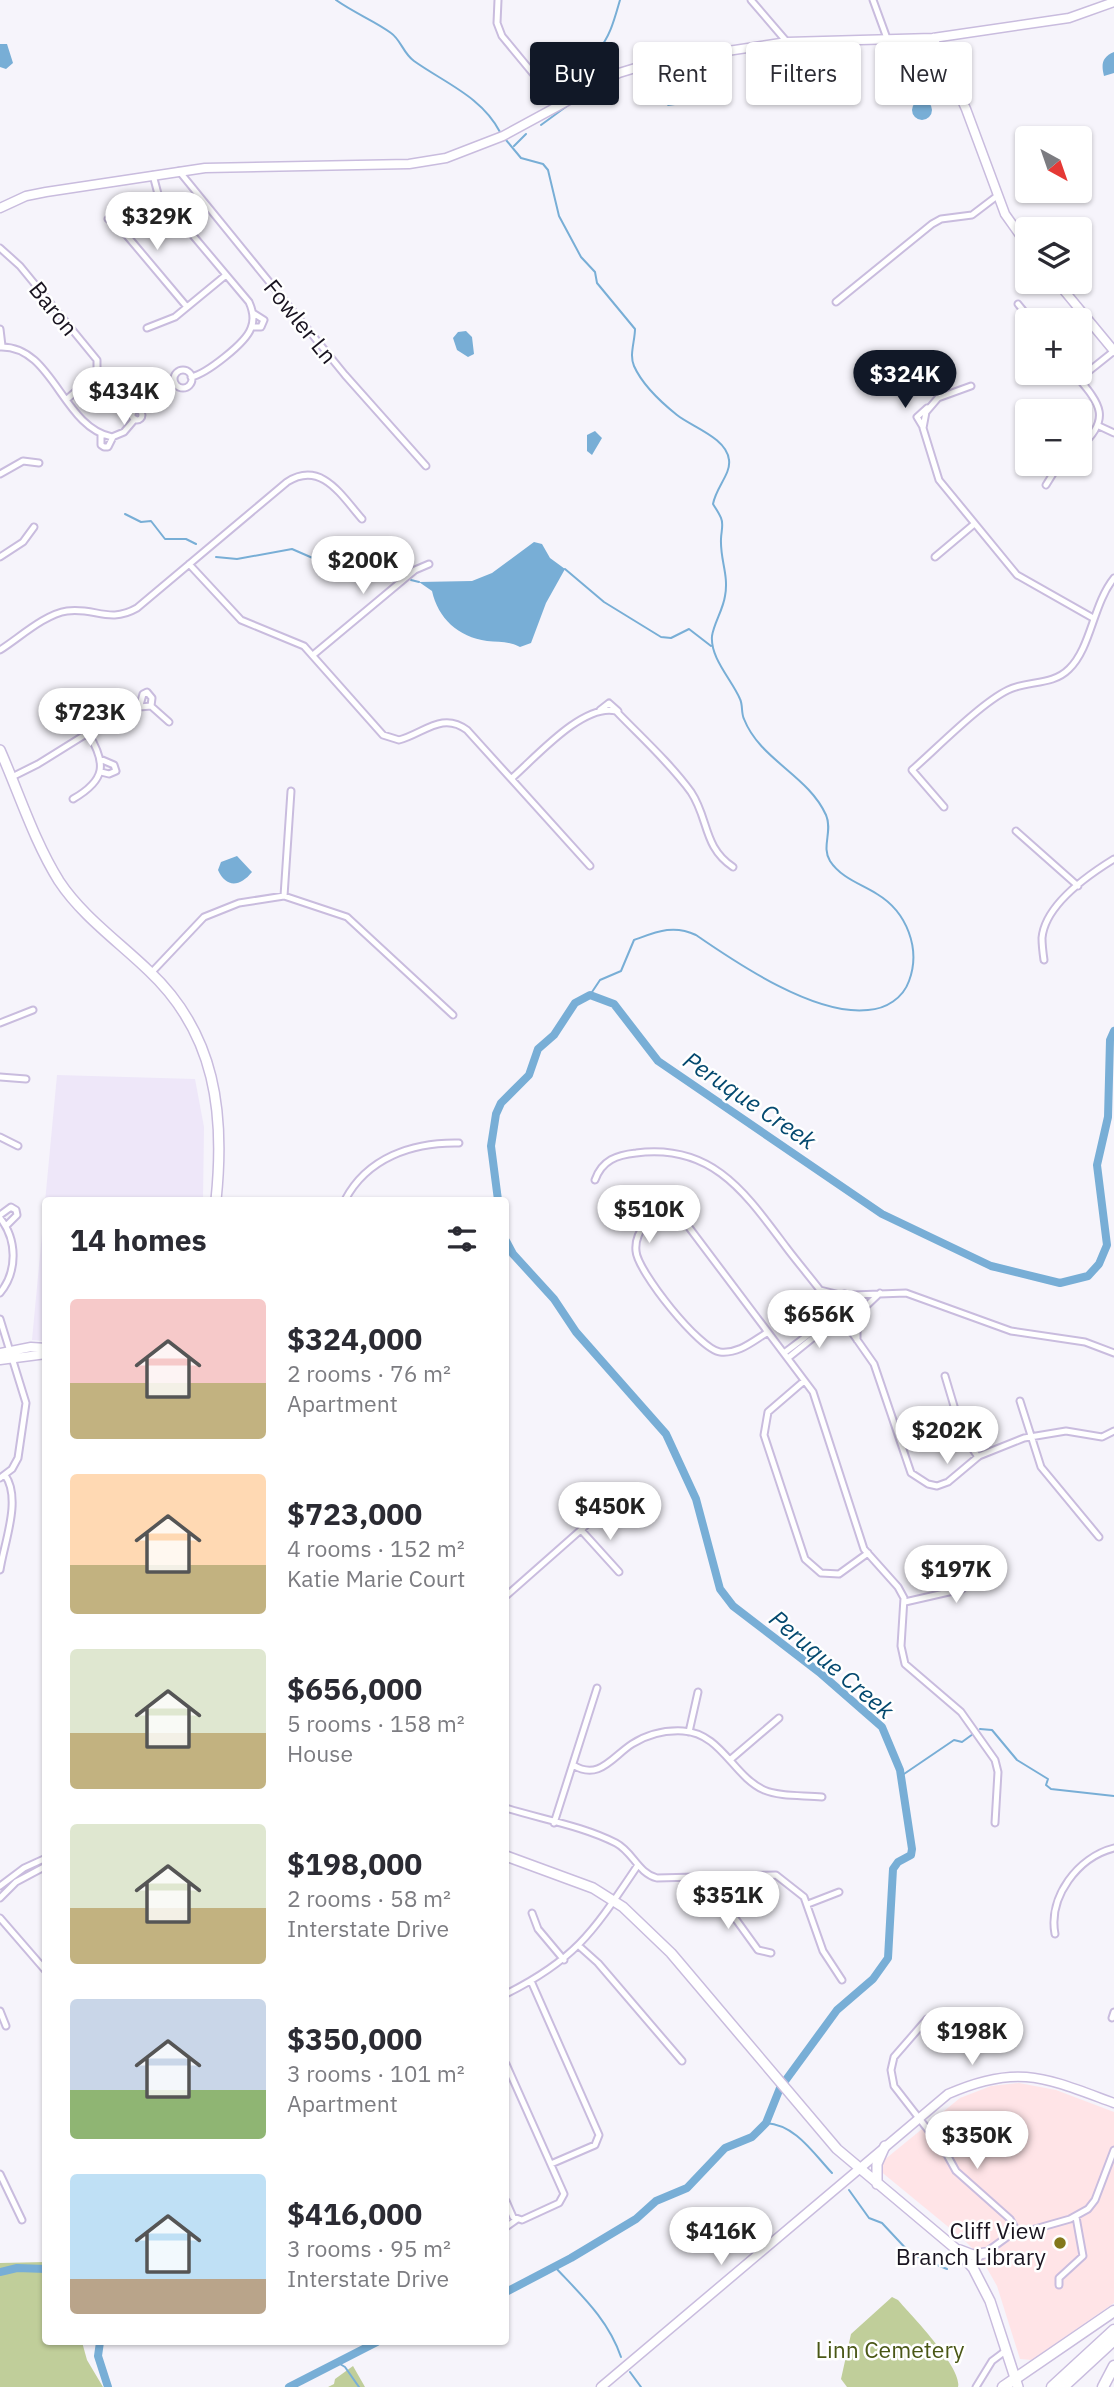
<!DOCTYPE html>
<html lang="en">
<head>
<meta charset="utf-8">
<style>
  body { margin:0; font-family:"IBM Plex Sans",sans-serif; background:#f7f7f7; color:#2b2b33; height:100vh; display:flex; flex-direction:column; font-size:26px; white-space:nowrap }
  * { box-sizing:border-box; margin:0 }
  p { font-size:23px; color:#7c7c81 }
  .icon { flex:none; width:38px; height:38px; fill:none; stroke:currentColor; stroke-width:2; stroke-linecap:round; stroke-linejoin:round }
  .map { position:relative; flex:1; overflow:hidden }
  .side { position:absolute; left:42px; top:1197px; width:467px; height:1148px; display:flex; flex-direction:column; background:#fff; border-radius:7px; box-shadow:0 2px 5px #0004 }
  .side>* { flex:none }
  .guide { position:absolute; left:530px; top:42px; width:478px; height:63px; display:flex; gap:14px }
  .needle { width:46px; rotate:140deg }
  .tools { position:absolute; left:1015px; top:126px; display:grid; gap:14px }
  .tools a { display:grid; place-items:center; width:77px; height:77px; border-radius:7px; background:#fff; box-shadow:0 2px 5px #0004; font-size:35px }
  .price { position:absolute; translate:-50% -60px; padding:0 16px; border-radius:24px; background:#fff; color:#222; font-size:23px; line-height:46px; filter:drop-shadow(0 2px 4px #0008) }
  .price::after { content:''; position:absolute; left:50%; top:42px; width:21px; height:16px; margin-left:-10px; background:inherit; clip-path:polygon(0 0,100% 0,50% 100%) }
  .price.on { background:#111827; color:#fff }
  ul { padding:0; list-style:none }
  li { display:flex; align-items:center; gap:21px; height:175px; padding:0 28px }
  li span { display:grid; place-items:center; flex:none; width:196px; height:140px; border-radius:7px; color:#555 }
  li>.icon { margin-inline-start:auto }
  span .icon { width:84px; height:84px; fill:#fffc; stroke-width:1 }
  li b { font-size:30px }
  h2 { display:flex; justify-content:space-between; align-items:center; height:84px; padding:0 28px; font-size:30px }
  .tag { padding:0 24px; border-radius:7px; background:#fff; box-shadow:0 2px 5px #0004; font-size:24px; line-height:63px }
  .tag.on { background:#111827; color:#fff }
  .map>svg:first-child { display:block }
</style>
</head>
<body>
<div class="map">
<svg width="1114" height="2387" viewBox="0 0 1114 2387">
  <rect width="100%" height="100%" fill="#f6f4fb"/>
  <path fill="#ffe4e7" d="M1019,2083L1056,2090L1114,2112V2303L1032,2360L1020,2359L997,2286L980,2256L963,2239L879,2170L878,2165L960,2098L991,2086Z"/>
  <path fill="#eee7f9" d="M57,1075L195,1079L204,1127L203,1200H46L45,1341L32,1340Z"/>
  <path fill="#c0ce9a" d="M45,2262L46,2342H82L87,2360L103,2387H0V2263Z
    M892,2297L898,2300C912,2316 963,2369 958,2387H847L841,2379L851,2334Z
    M353,2366L365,2387H328L334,2384L335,2379Z"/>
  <path fill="#78aed6" d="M0,44H7L13,63L6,69L0,67Z
    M1114,52V73L1104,76C1101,64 1102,57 1114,52Z
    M671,80L674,82L675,105L668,106L662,101L665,83Z
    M912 110a10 10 0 1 1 20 0a10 10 0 1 1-20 0Z
    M458,332L466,331L472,337L474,354L468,357L457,350L453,338Z
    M595,431L602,438L592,455L587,451V435Z
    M534,542L542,544L550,558L565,569L546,603L531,643L520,647C508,641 499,642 487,641C458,637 438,618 432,591L419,582L472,581L492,573Z
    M237,856L252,872C240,887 226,888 218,870L221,862Z"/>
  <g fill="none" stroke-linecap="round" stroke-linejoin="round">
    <path stroke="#78aed6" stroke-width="2" d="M336,0C354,13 375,21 391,33C401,40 403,53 414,61C445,83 482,97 500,132
      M568,92C559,54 579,69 598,50C610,38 615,17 620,0
      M541,125L567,106
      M506,140L521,158L543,164L548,170L559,216L581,257L595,272L597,283L635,329C635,341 629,355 634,366C642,384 662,403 677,415C692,427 727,438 729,460C731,474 716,487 713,504C716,509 719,513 721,518C724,524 721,532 721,539C720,560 729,575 725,596C723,610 714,623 712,636C710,658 732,680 740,699C743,705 741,713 744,719C760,760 808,775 826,815C833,831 821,847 830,861C841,878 861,884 877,894C907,912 921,949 909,981C903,998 886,1009 868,1010C815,1016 738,964 696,935C673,924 656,932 634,940L621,971L600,980L590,995
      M514,146L526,134
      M125,514L141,522L151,521L165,539H186L196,544
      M216,557L237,559L292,549L331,566L341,567L357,560L367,562L387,573L392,581
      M565,569L604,602L661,637L671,638L689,629L711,646
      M411,580L419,582
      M980,1729L992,1730L1017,1760L1048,1779L1046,1785L1051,1789L1114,1796
      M901,1776L954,1740L962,1742L973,1734
      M766,2123C796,2125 813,2153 832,2173
      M849,2190L869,2218L882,2223L911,2254L947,2269
      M554,2266C581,2295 608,2319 621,2357
      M335,2361L345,2367L359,2387
      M630,2372L641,2387
      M106,2387L107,2385"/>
    <path stroke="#78aed6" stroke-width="8" d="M498,1200L491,1146L496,1114L501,1103L529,1075L538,1049L554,1035L575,1003L590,995L614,1004L658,1061L882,1214L991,1266L1060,1283L1088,1276L1099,1264L1107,1245L1097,1165L1108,1117L1110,1040L1114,1031
      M506,1241L513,1254L554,1299L576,1332L666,1434L696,1499L720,1589L733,1606L819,1672L882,1727L900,1770L912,1849L911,1855L898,1862L893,1869L888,1958L873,1979L837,2010L780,2088L766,2123L752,2137L725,2148L687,2188L656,2201L636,2219L571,2258L506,2292
      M0,2272L17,2268L46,2269
      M100,2342L98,2356L108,2387
      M289,2387L377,2342"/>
    <g stroke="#c9bcde" stroke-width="9">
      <path id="street" d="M498,0L497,23L502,36L559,105
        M751,0L787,42
        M873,0L888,41
        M179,171L345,375L426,466
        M153,175L158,194L249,302C253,311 255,319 251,328C246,343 206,374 191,377
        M108,219L118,225L187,307
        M0,248L20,266L97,360V373L66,400
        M836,302L932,224L941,219L972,215L997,196
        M1018,304L1031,320
        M252,327H261L264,320L253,313
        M147,328L175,317L226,275
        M0,329L2,346
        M0,347C53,345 62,427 112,437L124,432L135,419
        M174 379a9 9 0 1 1 18 0a9 9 0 1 1-18 0Z
        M1074,373C1098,402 1114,417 1080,447
        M1079,379L1114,351
        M971,386L938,398L926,412L923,428L939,480L1017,575L1093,618
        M132 415a5 5 0 1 1 10 0a5 5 0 1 1-10 0Z
        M1099,426L1114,433
        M923,427L917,417L927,408
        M101,435V445L104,447H108L113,437
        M0,474L23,461L39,463
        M1046,485L1059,464
        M0,557L23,542L34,527
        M935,557L973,525
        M189,564L241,620L304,646L383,735L399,740C423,734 442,711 467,730L590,866
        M0,650C19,638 45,614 67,611C95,607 109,624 137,608L287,482C321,460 341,495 362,519
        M313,655L415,570L429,564
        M140,705L143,694L147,692L152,698L151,706
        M600,710L609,703L618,711
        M100,759L114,765L116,771L109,774L101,772
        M12,777L38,764L128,708L151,706L169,722
        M512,778C536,757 583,703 616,711C641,737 670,763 691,792C709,819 703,847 733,867
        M73,799C106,780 107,764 88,733
        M944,807L912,770C937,748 981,703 1008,690C1028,680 1052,686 1069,669C1091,648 1093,604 1114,578
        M1016,831L1078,886
        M284,896L291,791
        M1044,960C1043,953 1042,945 1042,938C1045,905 1088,875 1114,859
        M151,973L204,917L239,903L284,896L347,917L453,1015
        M0,1023L33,1010
        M0,1077L26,1079
        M0,1137L18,1146
        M595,1180C602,1160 617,1155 636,1153C713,1143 746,1194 786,1247C801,1267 818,1286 832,1306
        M345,1200C367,1158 412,1142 459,1143
        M0,1215L11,1207L16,1210L17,1215L6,1226
        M0,1218C17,1239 18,1271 0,1293
        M820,1290L840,1295
        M853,1295L906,1293L1011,1331L1085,1342L1114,1353
        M862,1310L880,1293
        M0,1319L26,1403L18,1458L12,1469L0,1478
        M846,1324L874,1364L911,1473L928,1484L937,1486L948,1482L979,1456L1024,1438L1066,1431L1102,1437L1114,1431
        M768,1332C753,1341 739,1354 720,1352C700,1350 637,1271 636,1251C635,1241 639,1229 648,1223C663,1214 674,1219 688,1226L813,1392L864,1549L898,1587L904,1598L901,1646L905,1664L961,1712L995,1760L998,1772L995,1823
        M857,1340V1320
        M784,1353L829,1319L836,1298L844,1294L857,1297L862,1310L857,1320L846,1324L836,1319L832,1307
        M788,1358L824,1329L840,1322
        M945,1376L962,1433L978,1457
        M804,1381L768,1412L764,1435L805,1559L821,1573L839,1574L868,1553
        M1020,1401L1041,1467L1099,1537
        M581,1530L619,1572
        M0,1570C4,1543 22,1499 5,1475
        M506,1596L591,1521L607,1514
        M905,1602L962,1589L987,1568
        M689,1732L698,1692
        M731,1759L779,1718
        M573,1765C599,1781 612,1757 632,1744C648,1734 664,1730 683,1731C721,1733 733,1776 764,1790C780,1797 804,1795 822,1797
        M506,1808C541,1819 583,1826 616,1843C633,1852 638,1873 657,1878L776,1875L804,1897L823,1951L842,1980
        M554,1823L597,1688
        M719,1877L724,1903L758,1950L771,1953
        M0,1886L24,1868L46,1858
        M0,1898L16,1882L46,1866
        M808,1904L839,1892
        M532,1913L538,1929L564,1960
        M0,1918L46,1971
        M1055,1934C1048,1897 1078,1857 1114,1848
        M579,1946L598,1963L682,2061
        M531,1981L599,2135L595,2145L551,2164
        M506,1994C578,1958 594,1930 638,1865
        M0,2011L6,2026
        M1112,2018L1114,2012
        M927,2019L894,2057L891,2070L894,2086L946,2153L956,2171L1010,2219L1018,2233
        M506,2064L564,2194L559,2203L522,2220L513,2217L506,2201
        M0,2174L22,2220
        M506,2227L516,2220
        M970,2264L1007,2237L1070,2219L1088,2209L1095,2200L1114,2150
        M1059,2285V2278L1083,2256L1076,2217
        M976,2387L992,2361L1004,2352"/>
    </g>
    <g stroke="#c9bcde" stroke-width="11">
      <path id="secondary" d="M933,38L966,109L1005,214L1027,245
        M0,208L26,196L46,192L205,168L409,164L446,158L503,136L619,73L655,62L787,42L933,38L1069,18L1114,2
        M1057,282L1114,351
        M0,1353L31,1347L46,1348
        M0,1360L46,1354
        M601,2387L948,2094C1018,2063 1046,2078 1114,2103"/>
    </g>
    <g stroke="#c9bcde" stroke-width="12">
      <path id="primary" d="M0,750C19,793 34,841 59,881C82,916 119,942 149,971C216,1034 225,1114 216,1200
        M506,1856L593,1888L623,1907L671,1953L837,2149L956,2249L973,2268L990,2301L1018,2387
        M877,2184V2164L885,2146
        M960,2250L973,2255L985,2253"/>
    </g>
    <g stroke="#c9bcde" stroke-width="13">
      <path id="highway" d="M1003,2387L1114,2311
        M1052,2387L1114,2330
        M1063,2387L1114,2340
        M1103,2387L1114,2366"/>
    </g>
    <use href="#street" stroke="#fff" stroke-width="5"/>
    <use href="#secondary" stroke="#fff" stroke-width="8"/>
    <use href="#primary" stroke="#fff" stroke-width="9"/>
    <use href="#highway" stroke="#fff" stroke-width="10"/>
  </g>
  <circle fill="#83771b" stroke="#fff" stroke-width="2.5" cx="1060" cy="2243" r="7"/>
  <g text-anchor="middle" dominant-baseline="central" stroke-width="5" stroke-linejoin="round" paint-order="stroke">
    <g font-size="23" fill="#191420" stroke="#fff">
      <text transform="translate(54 308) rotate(51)">Baron</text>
      <text transform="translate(301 321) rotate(51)">Fowler Ln</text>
    </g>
    <g font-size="23" fill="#191420" stroke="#fff" text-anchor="end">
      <text x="1046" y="2230">Cliff View<tspan x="1046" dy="26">Branch Library</tspan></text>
    </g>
    <g font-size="23" fill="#4a5716" stroke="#fff">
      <text x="890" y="2349">Linn Cemetery</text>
    </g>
    <g font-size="24" font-style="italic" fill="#04496f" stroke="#fff">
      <text transform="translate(750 1100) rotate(34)">Peruque Creek</text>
      <text transform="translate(832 1664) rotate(40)">Peruque Creek</text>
    </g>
  </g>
</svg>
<div class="tools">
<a><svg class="needle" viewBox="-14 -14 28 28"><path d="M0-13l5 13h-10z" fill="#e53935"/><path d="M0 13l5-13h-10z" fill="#7c7c81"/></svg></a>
<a><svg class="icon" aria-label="layers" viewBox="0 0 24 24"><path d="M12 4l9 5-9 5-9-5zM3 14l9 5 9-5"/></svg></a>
<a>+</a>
<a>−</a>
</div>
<b class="price" style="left:157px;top:252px">$329K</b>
<b class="price on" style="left:905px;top:410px">$324K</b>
<b class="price" style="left:124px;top:427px">$434K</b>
<b class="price" style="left:363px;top:596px">$200K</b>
<b class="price" style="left:90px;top:748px">$723K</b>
<b class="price" style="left:649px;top:1245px">$510K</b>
<b class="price" style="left:819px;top:1350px">$656K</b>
<b class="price" style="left:947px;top:1466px">$202K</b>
<b class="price" style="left:610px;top:1542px">$450K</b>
<b class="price" style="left:956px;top:1605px">$197K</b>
<b class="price" style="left:728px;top:1931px">$351K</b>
<b class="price" style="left:972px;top:2067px">$198K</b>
<b class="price" style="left:977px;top:2171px">$350K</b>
<b class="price" style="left:721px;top:2267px">$416K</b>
<div class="guide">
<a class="tag on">Buy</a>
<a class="tag">Rent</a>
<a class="tag">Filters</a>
<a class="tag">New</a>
</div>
<section class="side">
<h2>14 homes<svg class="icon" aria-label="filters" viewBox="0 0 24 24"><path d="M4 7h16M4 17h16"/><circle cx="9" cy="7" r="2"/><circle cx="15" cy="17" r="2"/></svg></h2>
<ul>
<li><span style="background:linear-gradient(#f6c9c9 60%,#c2b280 0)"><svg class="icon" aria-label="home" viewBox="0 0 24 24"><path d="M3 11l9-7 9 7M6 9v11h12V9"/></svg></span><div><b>$324,000</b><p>2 rooms · 76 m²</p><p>Apartment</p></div></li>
<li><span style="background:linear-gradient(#ffd9b3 65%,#c2b280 0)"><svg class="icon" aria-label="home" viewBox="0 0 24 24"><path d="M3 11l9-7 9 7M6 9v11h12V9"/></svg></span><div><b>$723,000</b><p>4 rooms · 152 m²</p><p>Katie Marie Court</p></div></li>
<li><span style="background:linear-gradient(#dfe7d0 60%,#c2b280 0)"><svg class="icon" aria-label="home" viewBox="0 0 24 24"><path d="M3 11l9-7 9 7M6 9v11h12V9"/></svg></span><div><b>$656,000</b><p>5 rooms · 158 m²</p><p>House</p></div></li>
<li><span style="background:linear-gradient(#dfe7d0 60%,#c2b280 0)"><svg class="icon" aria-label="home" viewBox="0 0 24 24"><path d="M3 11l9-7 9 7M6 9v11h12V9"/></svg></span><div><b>$198,000</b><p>2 rooms · 58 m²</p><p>Interstate Drive</p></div></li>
<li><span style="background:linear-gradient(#c9d6e8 65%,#8fb573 0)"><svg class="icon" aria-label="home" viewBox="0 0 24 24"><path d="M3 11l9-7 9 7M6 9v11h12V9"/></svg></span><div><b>$350,000</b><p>3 rooms · 101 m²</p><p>Apartment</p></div></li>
<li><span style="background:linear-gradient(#bfe0f5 75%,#b9a48a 0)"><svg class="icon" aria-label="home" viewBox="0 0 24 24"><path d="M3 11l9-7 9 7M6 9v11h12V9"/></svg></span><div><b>$416,000</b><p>3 rooms · 95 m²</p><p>Interstate Drive</p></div></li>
</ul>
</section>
</div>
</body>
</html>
